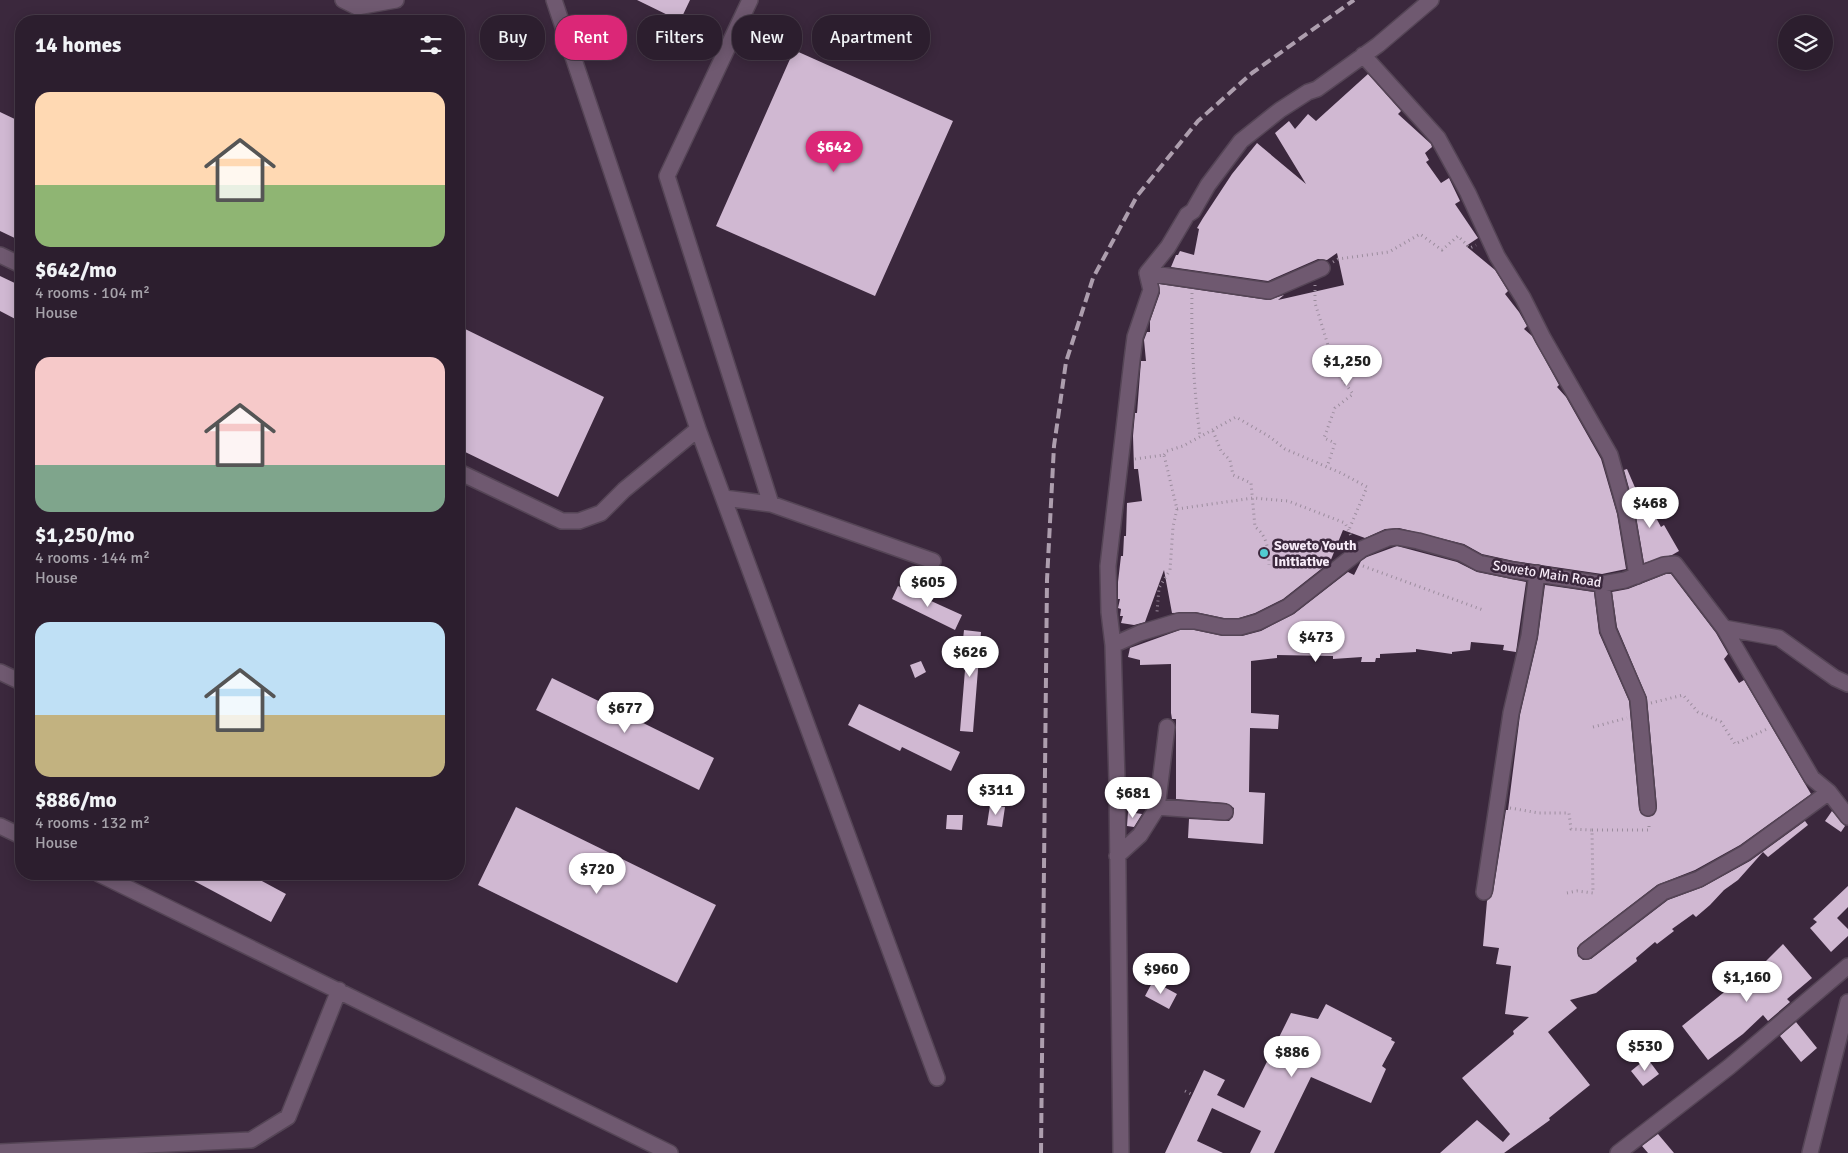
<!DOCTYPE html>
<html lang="en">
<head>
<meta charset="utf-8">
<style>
  body { margin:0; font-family:Signika,sans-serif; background:#382b3a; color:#f1f3f6; height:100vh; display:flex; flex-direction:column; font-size:19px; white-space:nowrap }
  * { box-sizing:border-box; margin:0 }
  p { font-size:16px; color:#a6a2aa }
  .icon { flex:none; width:28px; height:28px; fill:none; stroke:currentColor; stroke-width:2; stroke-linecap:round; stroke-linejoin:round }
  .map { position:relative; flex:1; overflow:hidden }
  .sheet { position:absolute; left:15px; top:15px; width:450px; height:865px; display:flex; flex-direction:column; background:#2c1e2e; border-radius:20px; box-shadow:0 2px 12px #0003,0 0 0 1px #483c4a }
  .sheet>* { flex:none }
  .guide { position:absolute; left:480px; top:15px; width:475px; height:45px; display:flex; gap:10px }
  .fabs { position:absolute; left:1778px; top:15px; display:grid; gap:10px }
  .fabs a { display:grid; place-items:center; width:55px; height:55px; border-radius:50%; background:#2c1e2e; box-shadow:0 2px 12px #0003,0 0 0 1px #483c4a; font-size:25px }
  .price { position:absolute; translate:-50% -42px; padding:0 11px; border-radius:18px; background:#fff; color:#222; font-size:16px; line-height:32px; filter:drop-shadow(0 1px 2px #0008) }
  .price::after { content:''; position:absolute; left:50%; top:30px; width:15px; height:11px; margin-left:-8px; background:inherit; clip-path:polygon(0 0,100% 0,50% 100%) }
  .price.selected { background:#db2777; color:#fff }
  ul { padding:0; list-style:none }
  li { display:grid; align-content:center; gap:10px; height:265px; padding:0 20px }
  li span { display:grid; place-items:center; height:155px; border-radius:15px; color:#555 }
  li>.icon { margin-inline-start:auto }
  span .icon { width:90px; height:90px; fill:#fffc; stroke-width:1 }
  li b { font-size:21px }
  h2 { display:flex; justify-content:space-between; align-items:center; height:60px; padding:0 20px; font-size:21px }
  .pill { padding:0 18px; border-radius:20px; background:#2c1e2e; box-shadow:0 2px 12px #0003,0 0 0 1px #483c4a; font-size:18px; line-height:45px }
  .pill.selected { background:#db2777; color:#fff }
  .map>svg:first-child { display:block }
</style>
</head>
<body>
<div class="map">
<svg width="1848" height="1153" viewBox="0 0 1848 1153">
  <rect width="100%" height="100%" fill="#3b283d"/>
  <path fill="#d0b8d2" d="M637,0H690L680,21Z
    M794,50L953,121L875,296L716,226Z
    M1368,74L1401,111L1398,114L1431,144L1432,147L1425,153L1429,160L1426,162L1441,183L1449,178L1460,201L1455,204L1478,238L1466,246L1495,270L1508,291L1505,294L1519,312L1527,326L1524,329L1532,336L1559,385L1557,387L1566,397L1601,459L1617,514L1626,569L1602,574L1514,561L1482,554L1464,544L1399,528L1385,529L1365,538L1343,530L1330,562L1283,599L1255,613L1239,618H1224L1195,612L1172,613L1164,570L1145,622L1134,625L1121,623L1123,616H1120L1121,609L1118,608L1120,599H1118V582L1121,556H1123L1124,536H1126L1127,503L1142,501L1138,469H1134L1133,436L1135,413H1137L1141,361H1146L1144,340L1147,332H1150V321L1160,293L1159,284L1268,300L1284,295L1278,300L1344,285L1337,253L1327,260L1318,259L1268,281L1171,267L1176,255H1178L1180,251L1194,255L1199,229L1197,228L1203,218L1232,174L1257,143L1306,184L1275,133L1289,121L1295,129L1308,114L1316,121Z
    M0,112L21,122V241L0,231Z
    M0,276L21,286V322L0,311Z
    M459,326L604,397L558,497L459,449Z
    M1627,469L1640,499L1645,497L1661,527L1664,525L1679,551L1672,555L1644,563L1635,510L1624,470Z
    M1397,546L1457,562L1477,572L1526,582L1516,652L1503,650L1504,645L1471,642L1470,650L1452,652V654L1416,649V652L1380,654V658H1376L1375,662H1361L1362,657L1333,659V656L1277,655V658L1251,661V713L1279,715L1278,729L1250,728L1249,792L1265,793L1263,844L1188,838L1189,819L1229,821L1233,817L1234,808L1226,803L1176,799V719H1172L1171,713V664L1140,665V660L1128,657L1130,648L1180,630H1194L1223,636H1242L1261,631L1294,614L1348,572L1354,575L1361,561L1367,557Z
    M1666,574H1671L1716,633L1728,654L1724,659L1739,683L1744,680L1811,794L1740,845L1695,870L1657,885L1580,944L1577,948L1578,956L1583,960L1591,959L1668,900L1703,887L1750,861L1805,821L1808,825L1768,857L1763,852L1738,880L1724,890L1710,905L1696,917L1693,914L1672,929L1674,931L1657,944L1655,942L1636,958L1637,961L1596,993L1570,1000L1577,1008L1548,1032L1590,1085L1549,1118L1550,1120L1504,1153H1440L1477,1120L1503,1142L1510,1134L1462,1078L1514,1034L1513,1031L1529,1017L1505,1014L1511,966L1496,964L1499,948L1483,946L1487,901L1493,893L1506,810H1508L1520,715L1538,638L1545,585L1594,592L1599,633L1629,701L1639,809L1641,814L1648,817L1654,815L1657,807L1647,698L1617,627L1612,592L1628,589Z
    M898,586L962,615L955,630L892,599Z
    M964,630L981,632L973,732L960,731L966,658H961Z
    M921,661L926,672L915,678L910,665Z
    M552,678L714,758L699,790L536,710Z
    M859,704L960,752L951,771L902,747L900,751L848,725Z
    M990,805L1005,807L1002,827L987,825Z
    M516,807L716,905L677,983L478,885Z
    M1832,811L1845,826L1841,832L1825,821Z
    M1128,812L1142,814L1134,827L1127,826Z
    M947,815H963L962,830L946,829Z
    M181,874H249L286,894L271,922Z
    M1848,886V907L1837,918L1848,929V936L1831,952L1810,928L1817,922L1813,919Z
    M1783,944L1812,978L1787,999L1790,1002L1768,1021L1763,1015L1743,1034L1708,1060L1682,1026L1748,973L1750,977Z
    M1153,981L1177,994L1169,1009L1145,996Z
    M1326,1004L1392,1038L1391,1040L1395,1042L1382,1066L1386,1069L1371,1103L1311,1077L1274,1153H1250L1261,1131L1212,1108L1197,1141L1223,1153H1165L1204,1070L1225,1080L1217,1095L1244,1108L1291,1013L1318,1019Z
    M1796,1022L1817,1048L1801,1062L1780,1036Z
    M1647,1058L1659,1074L1643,1086L1631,1071Z
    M1658,1134L1674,1153H1648L1642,1146Z"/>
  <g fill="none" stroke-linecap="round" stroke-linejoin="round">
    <g stroke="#554556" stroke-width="18">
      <path id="minor" d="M343,0L357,7L396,0
        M554,0L698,429L937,1078
        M750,0L667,176L771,504
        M1363,55L1438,138L1468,193L1497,256L1523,298L1543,338L1610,455L1626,512L1637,576
        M0,255L21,265
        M1147,273L1269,291L1322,268
        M459,472L562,521H579L601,513L624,490L698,429
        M724,498L771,504L933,561
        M1602,584L1608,630L1638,699L1648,808
        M1724,628L1779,638L1835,678L1848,684
        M1113,645L1140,633L1179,621H1195L1223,627H1240L1258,622L1288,607L1362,549L1388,538L1397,537L1418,541L1461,553L1479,563L1512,570L1602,584L1625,580L1664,565L1675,564L1724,628L1812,778L1829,792L1848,817
        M0,672L21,682
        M1157,807L1225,812
        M0,826L21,836
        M1117,856L1140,835L1157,808L1167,727
        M99,874L670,1153
        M1484,892L1511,713L1529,636L1537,573
        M1586,951L1663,892L1699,879L1745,853L1829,792
        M0,1152L251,1140L288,1117L339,990
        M1121,1153L1117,782L1113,645L1109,612L1108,566L1132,360L1135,337L1151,290L1147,273L1168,247L1187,215L1193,211L1208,185L1241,141L1280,110L1308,92L1317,89L1378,45L1431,0
        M1618,1153L1729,1067L1848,966
        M1810,1153L1848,1002"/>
    </g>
    <path stroke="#9c8d9e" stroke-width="3" stroke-dasharray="1 4" stroke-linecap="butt" d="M1333,262L1338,259L1389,252L1420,234L1442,250L1458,236L1470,248L1476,245
      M1315,285V303L1336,371L1353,394L1335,408L1324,438L1335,443L1327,467
      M1192,293C1191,341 1194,389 1200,437
      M1213,431L1221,451L1230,460L1233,475L1251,483L1255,527C1267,535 1269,551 1269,565
      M1164,455L1167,451L1183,446L1236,417L1270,437L1285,449L1341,473L1367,487L1348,532
      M1135,459L1164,455L1177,509L1173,527L1170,570L1159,588L1157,612
      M1177,509L1253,498L1288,501L1345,523L1352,538
      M1363,566L1483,610
      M1651,703L1683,695L1698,712L1721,722L1735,744L1767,729
      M1593,727L1627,718
      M1510,808L1539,813H1569L1571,829L1592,830L1593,893L1577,891L1567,893
      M1592,830H1649V823
      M1185,1091L1193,1095"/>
    <use href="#minor" stroke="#6f5970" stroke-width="15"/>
    <path stroke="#ad9eae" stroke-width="4" stroke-dasharray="10 5" stroke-linecap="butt" d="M1041,1153L1047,580L1054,446L1066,362L1093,278L1137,196L1198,121L1252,73L1354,0"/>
  </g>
  <circle fill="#51ccd1" stroke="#3b283d" stroke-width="2" cx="1264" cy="553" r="5"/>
  <g text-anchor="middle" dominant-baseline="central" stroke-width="5" stroke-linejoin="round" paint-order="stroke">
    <g font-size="14" font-weight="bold" fill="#f7ebf8" stroke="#3b283d" text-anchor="start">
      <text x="1274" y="545">Soweto Youth<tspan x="1274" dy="16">Initiative</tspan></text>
    </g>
    <g font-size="14" fill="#f7ebf8" stroke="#3b283d">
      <text transform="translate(1547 574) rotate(9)">Soweto Main Road</text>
    </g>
  </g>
</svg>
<div class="fabs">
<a><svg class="icon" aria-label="layers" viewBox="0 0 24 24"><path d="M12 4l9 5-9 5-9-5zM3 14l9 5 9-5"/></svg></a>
</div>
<b class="price selected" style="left:834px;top:173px">$642</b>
<b class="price" style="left:1347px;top:387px">$1,250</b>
<b class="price" style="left:1650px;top:529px">$468</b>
<b class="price" style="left:928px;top:608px">$605</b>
<b class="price" style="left:1316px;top:663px">$473</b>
<b class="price" style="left:970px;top:678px">$626</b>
<b class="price" style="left:625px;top:734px">$677</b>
<b class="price" style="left:996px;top:816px">$311</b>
<b class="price" style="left:1133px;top:819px">$681</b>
<b class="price" style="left:597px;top:895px">$720</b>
<b class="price" style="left:1161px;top:995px">$960</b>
<b class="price" style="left:1747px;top:1003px">$1,160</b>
<b class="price" style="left:1645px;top:1072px">$530</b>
<b class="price" style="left:1292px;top:1078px">$886</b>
<div class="guide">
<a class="pill">Buy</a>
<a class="pill selected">Rent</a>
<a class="pill">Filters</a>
<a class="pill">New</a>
<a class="pill">Apartment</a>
</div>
<section class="sheet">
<h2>14 homes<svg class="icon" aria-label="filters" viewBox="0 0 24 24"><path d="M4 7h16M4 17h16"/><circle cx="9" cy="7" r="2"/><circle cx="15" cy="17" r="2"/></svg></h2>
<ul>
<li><span style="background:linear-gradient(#ffd9b3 60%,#8fb573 0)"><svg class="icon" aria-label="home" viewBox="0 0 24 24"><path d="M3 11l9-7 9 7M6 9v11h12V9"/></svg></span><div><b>$642/mo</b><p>4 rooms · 104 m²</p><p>House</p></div></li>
<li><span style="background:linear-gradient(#f6c9c9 70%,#7fa58c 0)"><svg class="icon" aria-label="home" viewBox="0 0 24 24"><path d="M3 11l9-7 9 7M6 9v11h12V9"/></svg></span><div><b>$1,250/mo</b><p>4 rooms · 144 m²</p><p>House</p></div></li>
<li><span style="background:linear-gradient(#bfe0f5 60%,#c2b280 0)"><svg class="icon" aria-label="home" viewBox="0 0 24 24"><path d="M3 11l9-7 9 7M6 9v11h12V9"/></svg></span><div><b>$886/mo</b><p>4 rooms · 132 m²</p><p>House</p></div></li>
</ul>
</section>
</div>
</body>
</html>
